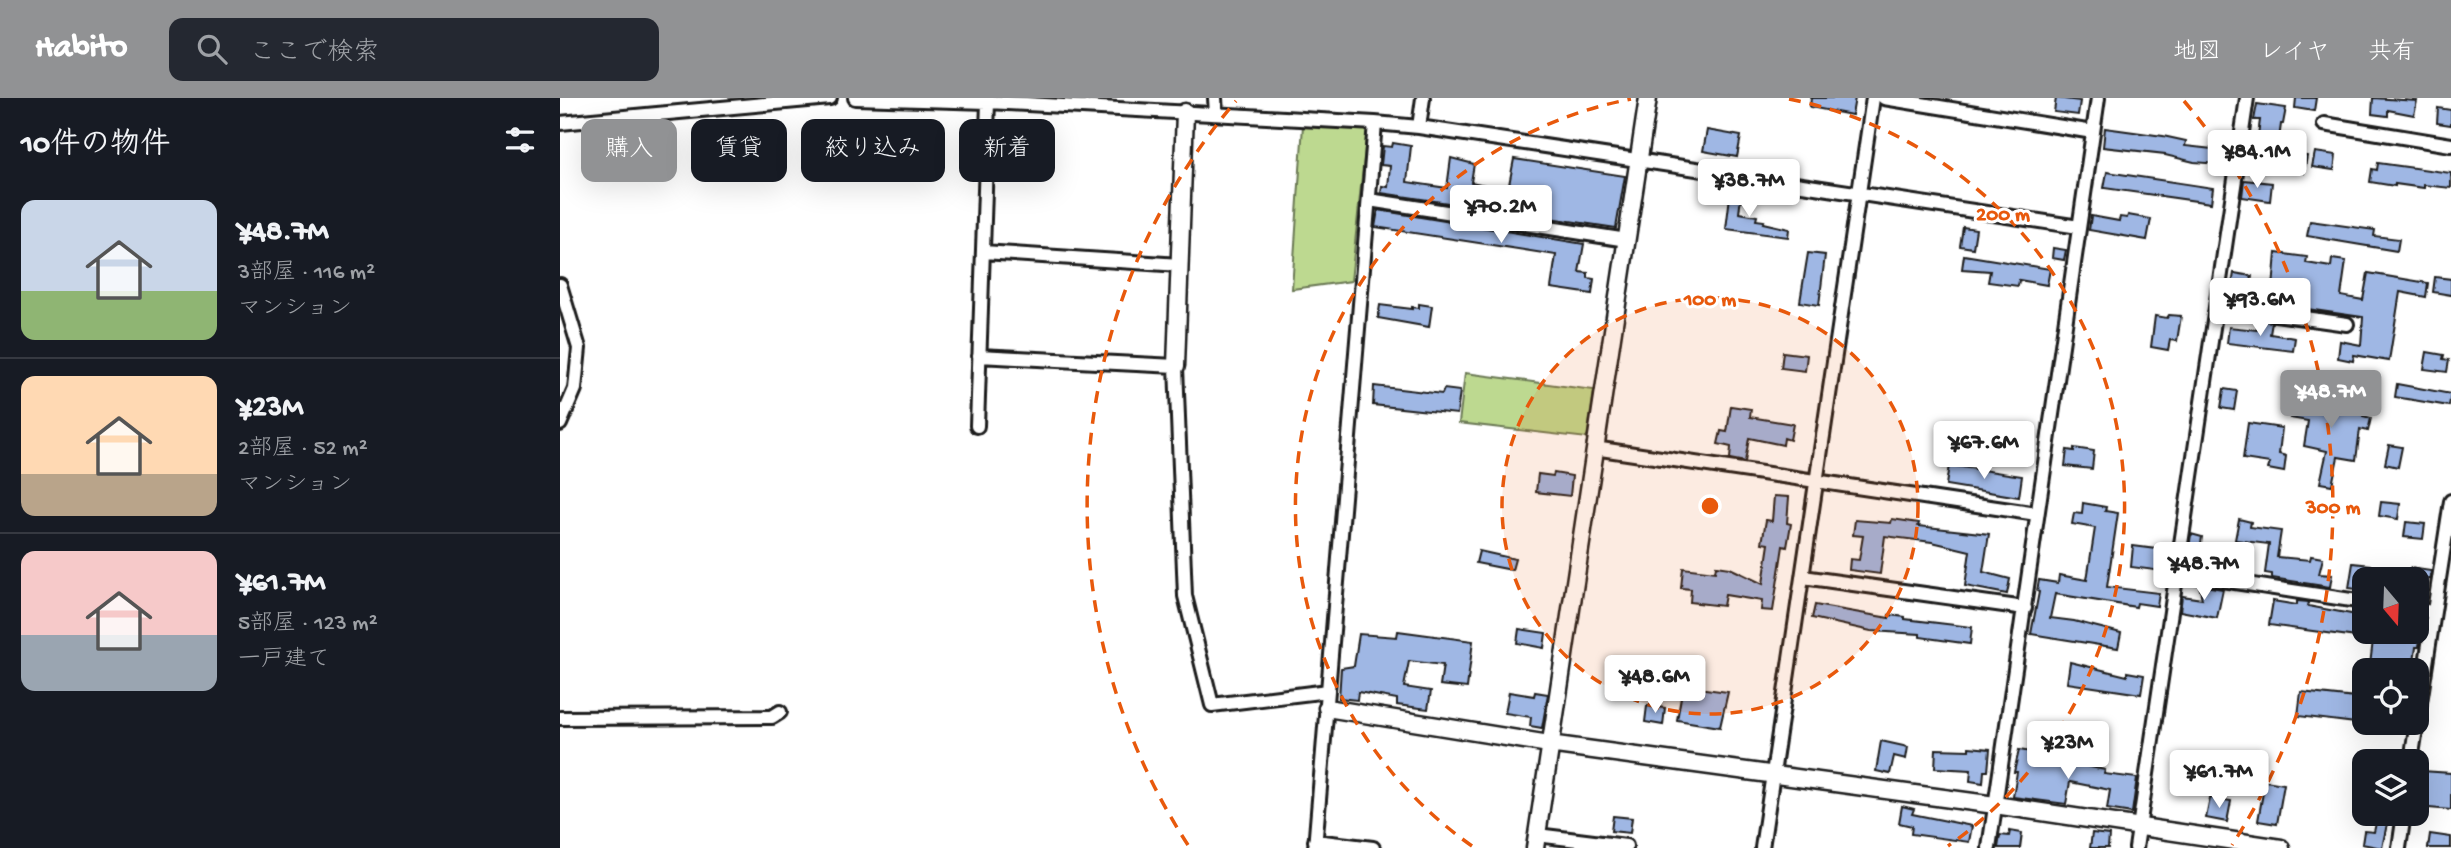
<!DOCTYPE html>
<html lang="ja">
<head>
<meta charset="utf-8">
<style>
  body { margin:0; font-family:"Gochi Hand","Klee One",sans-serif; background:#242831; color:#f1f3f6; height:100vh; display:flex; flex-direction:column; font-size:26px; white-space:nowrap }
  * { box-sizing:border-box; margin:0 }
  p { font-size:23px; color:#9ea1a6 }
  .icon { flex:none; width:38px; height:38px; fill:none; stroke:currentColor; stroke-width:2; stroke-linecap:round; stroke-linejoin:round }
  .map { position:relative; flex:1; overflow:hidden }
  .details { display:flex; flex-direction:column; background:#171b24; width:560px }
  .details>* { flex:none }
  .hud { position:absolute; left:21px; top:21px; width:665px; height:63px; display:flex; gap:14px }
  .needle { width:46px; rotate:161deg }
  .fabs { position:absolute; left:1792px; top:469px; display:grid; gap:14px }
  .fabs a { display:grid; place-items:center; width:77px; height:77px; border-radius:14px; background:#171b24; box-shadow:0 7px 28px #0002; font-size:35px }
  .price { position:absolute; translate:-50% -60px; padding:0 16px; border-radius:7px; background:#fff; color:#222; font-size:23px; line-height:46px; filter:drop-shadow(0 2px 4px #0008) }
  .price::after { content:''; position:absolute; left:50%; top:42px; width:21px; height:16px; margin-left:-10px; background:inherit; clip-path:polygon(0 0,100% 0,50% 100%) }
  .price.on { background:#919294; color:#fff }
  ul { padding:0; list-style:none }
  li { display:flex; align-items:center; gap:21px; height:175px; padding:0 21px }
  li+li { border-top:2px solid #363941 }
  li span { display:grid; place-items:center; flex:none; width:196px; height:140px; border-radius:14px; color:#555 }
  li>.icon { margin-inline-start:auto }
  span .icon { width:84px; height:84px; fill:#fffc; stroke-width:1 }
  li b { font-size:30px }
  h2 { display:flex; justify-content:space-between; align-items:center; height:84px; padding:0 21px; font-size:30px }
  .pill { padding:0 24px; border-radius:14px; background:#171b24; box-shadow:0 7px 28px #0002; font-size:24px; line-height:63px }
  .pill.on { background:#919294; color:#fff }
  header { display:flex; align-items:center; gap:42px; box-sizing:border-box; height:98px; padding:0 35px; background:#919294; color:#fff }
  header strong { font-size:33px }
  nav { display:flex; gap:38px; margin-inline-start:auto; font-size:24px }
  .search { width:490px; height:63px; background:#242831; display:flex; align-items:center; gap:18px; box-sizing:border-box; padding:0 24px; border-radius:14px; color:#9ea1a6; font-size:26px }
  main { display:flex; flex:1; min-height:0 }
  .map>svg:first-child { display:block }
</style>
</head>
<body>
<header>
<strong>Habito</strong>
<div class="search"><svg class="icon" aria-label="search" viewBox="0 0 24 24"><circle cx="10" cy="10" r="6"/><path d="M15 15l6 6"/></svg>ここで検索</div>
<nav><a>地図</a><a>レイヤ</a><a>共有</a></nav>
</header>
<main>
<section class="details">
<h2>10件の物件<svg class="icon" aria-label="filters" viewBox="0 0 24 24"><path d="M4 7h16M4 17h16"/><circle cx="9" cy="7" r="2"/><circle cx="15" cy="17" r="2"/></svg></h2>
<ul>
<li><span style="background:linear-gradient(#c9d6e8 65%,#8fb573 0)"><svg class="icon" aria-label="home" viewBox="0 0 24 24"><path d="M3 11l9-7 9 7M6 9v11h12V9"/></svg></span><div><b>¥48.7M</b><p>3部屋 · 116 m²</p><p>マンション</p></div></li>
<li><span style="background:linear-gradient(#ffd9b3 70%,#b9a48a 0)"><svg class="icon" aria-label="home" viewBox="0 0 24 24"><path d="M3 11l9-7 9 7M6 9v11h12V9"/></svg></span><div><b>¥23M</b><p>2部屋 · 52 m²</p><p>マンション</p></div></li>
<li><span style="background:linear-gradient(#f6c9c9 60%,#9aa5b1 0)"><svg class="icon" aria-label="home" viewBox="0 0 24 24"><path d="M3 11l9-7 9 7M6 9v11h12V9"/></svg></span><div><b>¥61.7M</b><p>5部屋 · 123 m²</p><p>一戸建て</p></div></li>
</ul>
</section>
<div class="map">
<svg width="1891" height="750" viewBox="0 0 1891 750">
  <rect width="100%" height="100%" fill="#fff"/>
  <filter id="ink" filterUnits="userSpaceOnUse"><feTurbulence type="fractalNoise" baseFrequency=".0143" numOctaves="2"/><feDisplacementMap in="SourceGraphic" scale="14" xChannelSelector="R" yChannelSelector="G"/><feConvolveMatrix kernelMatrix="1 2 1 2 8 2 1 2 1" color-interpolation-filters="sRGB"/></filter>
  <g filter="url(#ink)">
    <path fill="#bdd990" stroke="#6c7a56" stroke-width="2" d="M743,27L807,31L791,183L732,191Z
      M905,275L1034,292L1027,340L899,325Z"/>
    <path fill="#9fb7e4" stroke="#1c1c1c" stroke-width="2" d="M1251,0H1295L1292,17L1250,9Z
      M1496,0L1520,3L1518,17L1494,14Z
      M1736,0H1756L1754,13L1735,10Z
      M1813,0L1857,3L1854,17L1828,12V18L1812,16Z
      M1697,6L1726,10L1723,26H1721L1717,56L1696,53L1700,22H1694Z
      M1878,10L1891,12V27L1877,25Z
      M1545,30L1603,38L1626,43L1625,48L1661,52L1659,66L1634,64L1605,57V56L1543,49Z
      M1147,32L1181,38L1177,59L1143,53Z
      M833,45L851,48L847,84L887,90L891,60L914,66L911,84L948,92L954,61L1065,78L1056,130L821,95L822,88L828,89L830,68L821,67L823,48L832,49Z
      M1755,54L1776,57L1774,72L1752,69Z
      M1727,55L1747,58L1744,75L1724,72Z
      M1818,65L1891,75V90L1864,87V90L1835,86V88L1810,84L1812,71L1817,72Z
      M1547,74L1653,90L1651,105L1544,90Z
      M1684,82L1712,85L1710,103L1682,99Z
      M1171,90L1182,92L1179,115L1197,118L1196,122L1204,123L1203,125L1229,131L1228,139L1166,131Z
      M818,112L1024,146L1019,174L1028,175V180L1034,181L1032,196L991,190L996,157L815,129Z
      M1568,117L1591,121L1587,142L1529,132L1531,118L1559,123L1560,119L1567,120Z
      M1750,123L1815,132L1814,138L1839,141L1837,153L1747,138Z
      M1403,129L1416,131L1413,150L1400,148Z
      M1493,150L1506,152L1504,162L1492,160Z
      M1248,155L1265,157L1259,207L1240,204Z
      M1716,155L1747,159L1746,165L1771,169L1772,161L1786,163L1781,198L1803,202L1808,175L1868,185L1866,199L1840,194L1829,263L1794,257L1793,263L1778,260L1780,243L1801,247L1803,219L1670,200L1674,175L1692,178L1691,187L1713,190Z
      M1404,157L1490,171L1487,187L1459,182L1458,188L1428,184L1430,173L1402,171Z
      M1875,179L1891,181V197L1873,194Z
      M859,206L872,208L869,229L818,220L820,207L852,211V209L859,210Z
      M1609,217L1621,218L1617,243L1610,242L1608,252L1591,249L1595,218L1607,220Z
      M1698,222L1712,224L1710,236L1735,240L1733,253L1667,245L1669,229L1697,232Z
      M1223,254L1247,257L1245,273L1221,270Z
      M1867,254L1884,257L1883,261L1889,262L1887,274L1864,271Z
      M1837,286L1891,296L1889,308L1835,299Z
      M814,288L882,296L884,291L900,293L897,316L813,307Z
      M1664,291L1677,293L1674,312L1661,310Z
      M1734,293L1753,296L1751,308L1772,311L1774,304L1804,309L1803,318L1811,320L1808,333L1800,331L1796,362L1778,359L1772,387L1760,385L1767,353L1744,348L1748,323L1730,320Z
      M1171,308L1191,311L1190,319L1233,326L1230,342L1224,340L1223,347L1189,340L1185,364L1170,361L1171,349L1158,346L1161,333L1167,334Z
      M1688,325L1722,330L1719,356L1726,358L1724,374L1708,371L1710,365L1683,361Z
      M1386,343L1402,345L1399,363L1384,361Z
      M1829,347L1842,349L1838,369L1825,366Z
      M1514,350L1534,353L1532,371L1505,368L1507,352L1514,353Z
      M1389,367L1462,378L1459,399L1386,387Z
      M994,375L1012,378L1010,398L976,394L978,376L993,378Z
      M1214,398L1229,399L1227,425L1231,426L1227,449L1223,448L1213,513L1201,512L1202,503L1165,497L1163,508L1130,504L1131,491L1121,490L1123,470L1155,474L1156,468L1170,470L1203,486L1209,446L1202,445L1206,422L1212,423Z
      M1821,404L1840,406L1838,421L1819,418Z
      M1523,405L1546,409L1545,413L1558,415L1547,489L1599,495L1597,508L1577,505L1576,509L1495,496L1490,520L1514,523L1561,535L1558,550L1471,536L1479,494L1477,493L1479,482L1498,485L1499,477L1527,482L1535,430L1512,426L1514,415L1522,416Z
      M1332,421L1359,425L1358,428L1429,436L1423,474L1450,481L1447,496L1405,488L1410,453L1372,444L1325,438L1320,476L1289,472L1290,461L1299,462L1303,438L1293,437L1295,422L1331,425Z
      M1679,421L1691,424L1690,429L1721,433L1717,459L1750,462L1751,458L1763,460L1759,476L1772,477L1770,489L1712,480V476L1705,475L1709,446L1675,442Z
      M1846,424L1865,426L1863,441L1844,439Z
      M1631,436L1642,439L1640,452L1629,450Z
      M1573,448L1605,452L1602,473L1571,469Z
      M1648,448L1667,451L1665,468L1645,465Z
      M919,453L955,461L952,472L916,465Z
      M1793,465L1811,467L1809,481H1804V492L1789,490Z
      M1850,470L1871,473L1870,481H1868L1865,504L1857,503V481H1849Z
      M1639,487L1663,491L1657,520L1620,513L1622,498L1642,501Z
      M1713,503L1737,507V503L1749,504L1748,508L1802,518L1801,521L1804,522V540L1709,527Z
      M1255,507L1329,520V517L1345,519V521L1412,529L1410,546L1360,539V536L1311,533L1252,520Z
      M959,531L986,535L984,550L957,545Z
      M838,533L913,543L907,590L880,587L883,567L849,563L844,589L871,593L868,611L837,607V601L798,594L797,602L779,600L781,570L794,568L799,536L837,539Z
      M1814,534H1861L1859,549H1856L1853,572L1810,567Z
      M1510,564L1567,578V574L1584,577L1581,596L1507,585Z
      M1123,588L1168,594L1160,629L1117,622Z
      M949,594L974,598L975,594L988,596L982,630L970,628L971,619L945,615Z
      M1741,594L1804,601V626L1738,618Z
      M1087,608L1105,610L1103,627L1085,624Z
      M1321,643L1348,649L1346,661L1334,658L1330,676L1316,673Z
      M1409,649L1430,651L1428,673H1424L1423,685L1410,683L1411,672L1375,670L1376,651L1409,652Z
      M1459,652L1483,656L1482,661L1521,665V667L1545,672L1544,676L1577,680L1572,715L1547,711L1550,692L1510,684L1506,706L1453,699L1457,674H1454Z
      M1862,673L1891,675V712L1858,709Z
      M1705,683L1724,686L1717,726L1698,723Z
      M1650,700L1671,703L1667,724L1646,720Z
      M1342,708L1354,711L1352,716L1412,728L1409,744L1351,736L1352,728L1339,725Z
      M1818,716H1829L1822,750L1802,746L1804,733L1814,734Z
      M1053,718L1072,720L1070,735L1051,733Z
      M1450,733L1462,735L1460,750H1438L1440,737L1449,738Z
      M1532,735L1549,737L1548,750H1530Z
      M1870,736L1891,739V750H1868Z"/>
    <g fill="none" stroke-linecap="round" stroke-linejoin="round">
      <g stroke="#1c1c1c" stroke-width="18">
        <path id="minor" d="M295,0L428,4L815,25L859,29L1519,129
          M655,0L656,16
          M1324,0L1533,34
          M0,25L270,0
          M1764,26L1891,47
          M859,29L863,0
          M809,102L1067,142
          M423,154L620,167
          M0,187L19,250L15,291L0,326
          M1658,208L1787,226
          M419,258L616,268L625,498L652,607L768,593
          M417,328L428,4
          M1034,350L1477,416
          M1616,475L1804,504
          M1243,479L1465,510
          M1857,512L1873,514
          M0,620L212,619L220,614
          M1851,663L1891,403
          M977,737L1066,748
          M755,743L813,750
          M755,750L815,25
          M1202,750L1313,0
          M1429,750L1538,0
          M1576,750L1687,0
          M1839,750L1844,716"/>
      </g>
      <g stroke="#1c1c1c" stroke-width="21">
        <path id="tertiary" d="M616,268L625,14
          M767,610L989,646L1435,707L1721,750
          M975,750L1088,0"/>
      </g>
      <use href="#minor" stroke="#fff" stroke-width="12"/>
      <use href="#tertiary" stroke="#fff" stroke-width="16"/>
    </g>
  </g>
  <circle cx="1150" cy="408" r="208" fill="#e8590c" fill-opacity=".12"/>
  <g fill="none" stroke="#e8590c" stroke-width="3.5" stroke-dasharray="12 9">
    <circle cx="1150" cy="408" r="208"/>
    <path d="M912 748A415 415 0 0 1 1071 1M1229 1A415 415 0 0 1 1388 748"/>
    <path d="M628 747A623 623 0 0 1 676 3M1624 3A623 623 0 0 1 1672 747"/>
  </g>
  <circle cx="1150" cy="408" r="10" fill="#e8590c" stroke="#fff" stroke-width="3.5"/>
  <g font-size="21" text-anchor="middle" font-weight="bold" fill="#e8590c" stroke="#fff" stroke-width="6" stroke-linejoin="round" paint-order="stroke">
    <text x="1443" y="122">200 m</text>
    <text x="1150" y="207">100 m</text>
    <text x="1773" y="415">300 m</text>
  </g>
</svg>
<div class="fabs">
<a><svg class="needle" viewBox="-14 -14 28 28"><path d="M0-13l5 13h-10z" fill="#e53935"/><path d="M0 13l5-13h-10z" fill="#9ea1a6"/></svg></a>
<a><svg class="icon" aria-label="locate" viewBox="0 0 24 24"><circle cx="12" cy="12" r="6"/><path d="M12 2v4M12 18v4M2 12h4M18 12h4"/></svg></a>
<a><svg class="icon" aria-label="layers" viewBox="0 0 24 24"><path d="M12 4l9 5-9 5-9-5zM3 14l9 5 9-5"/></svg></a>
</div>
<b class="price" style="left:1697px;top:92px">¥84.1M</b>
<b class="price" style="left:1189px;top:121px">¥38.7M</b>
<b class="price" style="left:941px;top:147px">¥70.2M</b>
<b class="price" style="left:1700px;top:240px">¥93.6M</b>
<b class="price on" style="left:1771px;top:332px">¥48.7M</b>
<b class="price" style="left:1424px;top:383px">¥67.6M</b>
<b class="price" style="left:1644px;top:504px">¥48.7M</b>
<b class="price" style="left:1095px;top:617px">¥48.6M</b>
<b class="price" style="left:1508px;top:683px">¥23M</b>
<b class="price" style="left:1659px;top:712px">¥61.7M</b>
<div class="hud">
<a class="pill on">購入</a>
<a class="pill">賃貸</a>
<a class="pill">絞り込み</a>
<a class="pill">新着</a>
</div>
</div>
</main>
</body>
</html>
